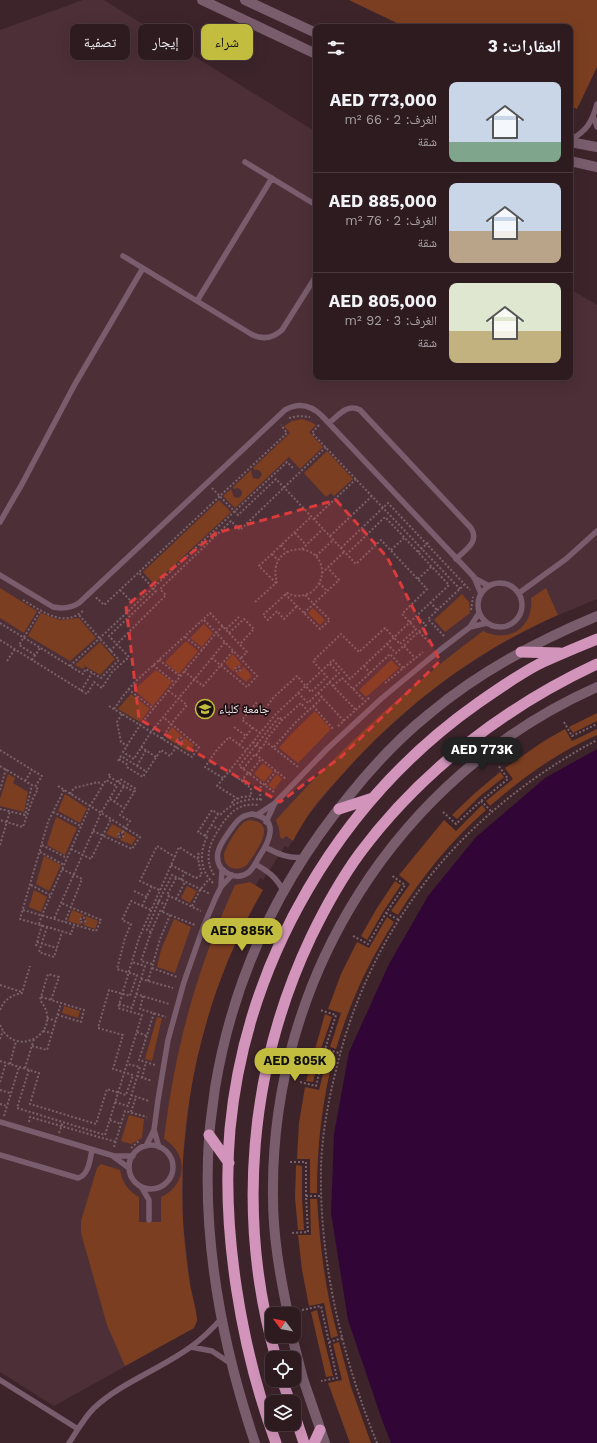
<!DOCTYPE html>
<html lang="ar">
<head>
<meta charset="utf-8">
<style>
  body { margin:0; font-family:"Work Sans","Noto Naskh Arabic",sans-serif; background:#362429; color:#f1f3f6; direction:rtl; height:100vh; display:flex; flex-direction:column; font-size:15px; white-space:nowrap }
  * { box-sizing:border-box; margin:0 }
  p { font-size:13px; color:#a7a1a5 }
  .icon { flex:none; width:22px; height:22px; fill:none; stroke:currentColor; stroke-width:2; stroke-linecap:round; stroke-linejoin:round }
  .map { position:relative; flex:1; overflow:hidden; direction:ltr }
  .details { position:absolute; left:313px; top:24px; width:260px; height:356px; display:flex; flex-direction:column; background:#2e1b20; border-radius:8px; box-shadow:0 4px 16px #0002,0 0 0 1px #49393e; direction:rtl }
  .details>* { flex:none }
  .hud { position:absolute; left:12px; top:24px; width:241px; height:36px; direction:rtl; display:flex; gap:8px }
  .needle { width:26px; rotate:302deg }
  .tools { position:absolute; left:265px; top:1307px; display:grid; gap:8px }
  .tools a { display:grid; place-items:center; width:36px; height:36px; border-radius:8px; background:#2e1b20; box-shadow:0 4px 16px #0002,0 0 0 1px #49393e; font-size:20px }
  .price { position:absolute; translate:-50% -34px; padding:0 9px; border-radius:14px; background:#c3bd3f; color:#111; font-size:13px; line-height:26px; filter:drop-shadow(0 1px 2px #0008) }
  .price::after { content:''; position:absolute; left:50%; top:24px; width:12px; height:9px; margin-left:-6px; background:inherit; clip-path:polygon(0 0,100% 0,50% 100%) }
  .price.active { background:#222; color:#fff }
  ul { padding:0; list-style:none }
  li { display:flex; align-items:center; gap:12px; height:100px; padding:0 12px }
  li+li { border-top:1px solid #49393e }
  li span { display:grid; place-items:center; flex:none; width:112px; height:80px; border-radius:8px; color:#555 }
  li>.icon { margin-inline-start:auto }
  span .icon { width:48px; height:48px; fill:#fffc; stroke-width:1 }
  li b { font-size:17px }
  h2 { display:flex; justify-content:space-between; align-items:center; height:48px; padding:0 12px; font-size:17px }
  .chip { padding:0 14px; border-radius:8px; background:#2e1b20; box-shadow:0 4px 16px #0002,0 0 0 1px #49393e; font-size:14px; line-height:36px }
  .chip.active { background:#c3bd3f; color:#111 }
  .map>svg:first-child { display:block }
</style>
</head>
<body>
<div class="map">
<svg width="597" height="1443" viewBox="0 0 597 1443">
  <rect width="100%" height="100%" fill="#3d242b"/>
  <path fill="#4d2f37" d="M83,0H104L316,132V377H570V289L597,305V599L549,619L499,645L448,678L422,698L372,742L349,766L307,817L288,848L285,846L263,880L260,878L256,885L263,890L246,918L233,946L211,1005L195,1066L190,1097L183,1159V1222L190,1284L197,1321L194,1328L54,1406L0,1372V30Z"/>
  <path fill="#7b3e20" d="M349,0H597V67L577,109L570,106V27H405Z
    M302,419L311,422L316,425L309,432L323,447L300,469L289,457L235,508L223,496L231,489L234,497L238,498L241,496L242,493L241,490L238,488L234,489L233,487L251,470L253,478L259,479L262,474C260,470 258,469 255,470L253,468L290,433L284,426L292,421Z
    M327,451L353,479L334,496L331,493L326,497L304,473Z
    M219,500L231,512L154,584L143,572Z
    M0,588L37,611L24,633L0,618Z
    M546,588L558,615C474,651 399,710 340,777C328,790 316,803 307,817C302,825 297,833 293,841L286,836L283,839L280,837L279,828L276,820C340,749 406,688 483,631C509,644 534,627 531,598Z
    M462,594L469,602L470,613L445,632L434,620Z
    M313,608L325,620L320,625L308,613Z
    M41,613L59,620L79,618L96,638L70,661L28,636Z
    M204,624L213,633L202,647L190,638Z
    M186,641L198,651L179,674L165,662Z
    M100,642L115,659L100,675L85,666L83,669L75,665Z
    M233,654L242,665L236,666L234,672L225,663Z
    M391,660L399,668L366,697L359,690Z
    M243,666L252,676L246,682L236,673L241,671Z
    M156,670L172,682L153,706L134,690Z
    M131,694L150,709L140,722L118,709Z
    M315,711L331,729L298,763L279,748L290,735Z
    M597,713V721L573,733L569,727Z
    M172,727L182,736L177,738L176,744L165,737Z
    M565,729L572,741L597,729V735C557,753 523,777 490,806L486,801L513,779L505,768L544,741Z
    M184,737L194,745L189,752L178,745L182,742Z
    M263,763L273,771L264,782L254,774Z
    M500,772L504,777L479,797L457,819L452,815L475,793Z
    M8,774L15,778L13,783L28,792L24,812L0,806V799Z
    M277,774L282,779L274,790L268,785Z
    M65,794L87,808L80,823L58,811Z
    M482,805L486,810C450,842 423,875 398,915L391,911L410,884L399,875L444,820L456,831Z
    M56,817L77,828L65,855L47,845Z
    M249,820C280,822 255,853 247,865C238,872 224,869 224,856C224,849 236,830 241,825C243,822 246,821 249,820Z
    M112,824L123,830L118,834V839L106,834Z
    M124,831L136,838L132,845L120,840L124,836Z
    M44,856L61,865L49,891L36,884Z
    M395,881L401,885L383,912L367,940L361,936L377,908Z
    M250,882L263,890C210,981 183,1085 182,1190C182,1221 185,1253 190,1284C192,1295 196,1308 197,1319C197,1322 195,1325 194,1328L125,1366L107,1325L81,1233V1221L97,1168L101,1164L120,1170C122,1182 128,1191 139,1197V1222H161V1197C187,1185 189,1154 164,1139C175,1047 197,968 235,885Z
    M187,886L197,891L190,903L181,898Z
    M34,890L47,897L41,912L29,907Z
    M72,910L84,915L80,919L81,925L68,921Z
    M86,916L98,921L95,929L83,925L86,921Z
    M387,917L394,922C368,963 350,1002 336,1049L330,1047L341,1013L328,1009L341,974L357,942L369,948Z
    M174,919L191,927L175,973L157,967L161,950Z
    M64,1006L80,1011L78,1018L62,1013Z
    M325,1014L332,1017L321,1049L313,1082L306,1081Z
    M157,1017L162,1018L152,1061L145,1059Z
    M328,1054L334,1055C322,1101 317,1146 317,1193H310V1159H297L299,1123L305,1087L319,1090Z
    M129,1115L144,1119L142,1138L131,1144L121,1141Z
    M296,1165L302,1166V1198L304,1230H298L295,1198Z
    M310,1199H317C320,1246 325,1291 338,1336L331,1338L324,1303L309,1306L302,1270L298,1235H311Z
    M317,1310L333,1376L326,1377L311,1312Z
    M339,1342L351,1387L371,1443H350L328,1383L342,1380L333,1344Z"/>
  <path fill="#310637" d="M597,749V1443H391L382,1420L348,1320L331,1213L334,1134L349,1052L389,964L428,896L476,837L545,778Z"/>
  <g fill="none" stroke-linecap="round" stroke-linejoin="round">
    <path stroke="#796369" stroke-width="2" stroke-dasharray="2 2" stroke-linecap="butt" d="M289,418L299,416L310,417
      M319,425L312,433L460,589
      M212,488L238,515L276,479L356,564L381,540L427,589L402,614L416,629L400,644L385,628L359,652L341,634L313,661L327,677L311,692L297,676L274,697L265,709L256,703L242,720L260,733
      M314,519L356,479
      M295,533L306,545
      M330,536L372,496
      M281,545L287,552
      M341,548L388,503L470,590
      M302,549L323,529
      M391,550L404,538
      M418,552L430,541
      M272,554L278,560
      M316,556L333,540
      M322,573L344,552
      M418,579L432,566
      M276,583L259,566L311,517
      M319,583L327,591
      M120,590L135,605
      M285,594L320,629L330,620L305,595
      M96,599L97,598L104,605L287,433L281,425
      M23,600C42,611 64,629 84,610
      M255,602L277,582C265,543 322,538 322,572C322,580 318,586 313,591C305,597 295,597 287,593L263,615L268,620L277,611L284,619L297,606
      M430,602L437,610
      M471,610L473,597
      M304,613L339,580L328,568
      M204,620L257,676L247,687L212,658
      M0,623L83,674L86,669L101,678L119,660L79,615
      M223,626L216,633L140,725L123,752L134,759L151,732L225,642
      M226,629L240,616
      M419,632L432,645
      M229,633L244,619L254,629L240,644
      M444,636L428,619L465,584
      M185,637L202,650
      M0,640L87,694L94,682L102,688L112,672L129,657L109,636L156,591L139,573
      M387,644L396,653L426,625L416,616
      M404,646L415,658
      M110,651L166,595L160,589L231,521L240,530L326,447
      M35,655L19,645L41,610
      M32,660L40,648
      M159,660L180,676
      M7,661L15,649
      M153,665L175,683
      M70,666L287,462L294,469
      M364,666L370,673
      M235.5 669a2.5 2.5 0 1 1 5 0a2.5 2.5 0 1 1-5 0Z
      M184,671L203,686L233,651
      M329,682L356,710
      M385,683L423,652
      M333,686L342,678L365,701
      M128,689L154,709
      M353,689L390,654L403,668
      M81,691L92,673
      M298,693L308,703L339,673L330,664
      M318,693L344,721
      M109,706L192,757L199,747L163,717
      M313,706L334,730
      M114,709L123,696L134,683L210,613L247,652L240,659
      M122,714L117,722L121,742L127,746
      M564,722L572,736L597,724
      M338,726L370,697
      M234,727L246,736
      M177.5 740a2.5 2.5 0 1 1 5 0a2.5 2.5 0 1 1-5 0Z
      M162,739L171,724L187,705L169,691
      M253,742L261,749
      M239,745L253,727
      M141,747L156,757
      M274,747L296,722L322,698
      M0,750L42,776L35,787L38,789L33,798L23,827L0,820
      M256,755L266,742
      M119,759L128,765
      M118,761L121,756L147,772
      M0,766L32,785L25,815L0,809
      M137,766L146,750
      M127,767L143,777L161,750L170,756L179,743
      M298,767L265,741L282,720L301,703L308,711
      M243,769L255,754L286,779
      M229,771L251,788V796L242,797L232,801L233,805
      M110,774L108,776L134,792
      M249,774L261,759
      M223,778L205,767L216,751L229,737L246,750
      M25,781L32,770
      M241,781L248,773
      M118,782L120,779L136,789L120,815L130,821L122,833
      M265,785L276,771
      M58,786L140,837L132,849L93,831
      M0,790L6,769
      M64,790L48,822L20,919L71,934L74,925
      M274,792L239,766L279,717L282,720
      M70,794L74,788L98,782L103,785
      M110,799L124,808
      M238,799L217,786L275,715L333,660L350,679L449,585L385,517L347,554
      M260,800L261,783
      M481,801L491,811
      M114,802L124,786
      M53,812L81,826
      M443,812L456,824L481,801L508,779L498,765
      M211,825L218,829
      M118.5 835a2.5 2.5 0 1 1 5 0a2.5 2.5 0 1 1-5 0Z
      M205,836L218,814
      M0,845L10,811
      M42,845L67,858
      M71,849L91,859L111,819
      M40,852L64,865
      M171,865L196,878L202,875L199,864L198,854L202,853
      M62,869L82,879L65,922
      M214,875C204,859 209,844 219,829C228,814 239,802 258,805
      M176,878L167,895L201,911
      M181,880L185,872
      M213,883C200,870 199,853 207,837L198,832L212,810L220,815C232,803 247,797 264,800
      M31,885L50,895
      M159,890L140,881L157,846L175,857
      M134,891L147,897
      M176,899L185,882
      M158,901L166,905
      M142,906L152,886
      M192,906L200,890L209,879
      M23,910L96,931L101,920L61,903
      M162,912L169,896
      M386,913L399,920
      M80.5 920a2.5 2.5 0 1 1 5 0a2.5 2.5 0 1 1-5 0Z
      M39,924L42,915L90,806L106,780L117,786L101,813L54,919
      M47,927L39,952L54,957L62,932
      M151,932L147,930L159,901L172,875L210,894
      M353,936L368,944L386,913L405,885L391,875
      M37,942L57,948
      M36,946L42,925
      M152,964L141,961L151,932L160,911L195,925
      M152,968L177,977
      M141,979L173,988
      M148,981L160,939L170,915
      M0,985L22,992
      M136,994L169,1004
      M143,996L140,1009L166,1017
      M41,997L84,1010L81,1022L58,1015
      M119,1004L132,1008L145,966L132,962
      M0,1010C4,1000 11,995 22,993L30,966
      M154,1013L139,1060L155,1065
      M47,1018L56,1021
      M0,1025C15,1061 66,1032 40,1000L48,974L59,977L51,1000
      M43,1031L52,1033
      M137,1032L147,1036
      M0,1039L3,1031
      M32,1046L47,1050L61,1003
      M325,1049L339,1053
      M0,1061L39,1073L30,1104L96,1124L107,1089L126,1095L133,1075L113,1069L123,1035L98,1028L109,990L130,996L137,975L117,969L125,938L131,924L122,920L131,901L151,910
      M10,1064L16,1041
      M25,1068L34,1039
      M29,1070L17,1108L105,1135L142,1015L118,1008L139,938L179,847L198,859
      M137,1076L152,1081
      M142,1078L146,1062
      M0,1082L6,1063
      M300,1082L316,1086L325,1049L336,1015L320,1010
      M0,1090L10,1093
      M131,1095L149,1101
      M115,1102L128,1106L140,1067L127,1064
      M0,1104L7,1106
      M131,1112L136,1097
      M4,1116L19,1067
      M110,1120L121,1124
      M29,1122L30,1117L116,1142
      M59,1133L63,1122
      M114,1147L125,1111L147,1117
      M131,1148L140,1140
      M290,1162H306V1196L308,1232L291,1233
      M306,1196H322
      M302,1310L321,1306L337,1378L321,1381
      M329,1342L343,1338
      M377,1443C342,1357 319,1261 321,1167C322,1135 328,1102 336,1070C371,923 464,811 597,740"/>
    <path stroke="#795d6d" stroke-width="5.5" d="M594,118L597,127
      M570,140C587,131 592,122 597,104
      M245,162L316,205
      M123,256L251,334C262,340 273,338 282,330L316,276
      M197,301L272,178
      M329,423C338,416 347,403 360,410L471,528C480,542 465,550 456,559
      M0,522L22,484L75,384L143,268
      M0,575L53,607C63,609 71,608 79,603L285,410C299,402 311,405 322,416L474,577L481,594
      M474,578L489,586
      M478 605a22 22 0 1 1 44 0a22 22 0 1 1-44 0Z
      M519,593L566,559L597,531
      M470,627L487,623
      M252,814C281,819 269,842 259,857C256,862 253,869 249,872C244,876 237,877 231,875C227,874 224,871 221,868C212,855 222,842 229,832C233,827 236,821 241,818C244,815 248,815 252,814Z
      M257,815L275,803L327,749L382,698L440,650L470,627L479,613
      M266,822L274,805
      M265,847C278,854 289,859 304,857
      M255,864C267,871 277,877 283,891
      M221,886L222,870
      M0,1122L114,1156H133
      M154,1130L159,1147
      M129 1167a22 22 0 1 1 44 0a22 22 0 1 1-44 0Z
      M146,1146L154,1130L158,1100L168,1040L184,982L204,925L216,897L221,887L232,875
      M0,1155L78,1178C89,1175 90,1159 92,1150
      M114,1157L129,1168
      M142,1188L149,1200V1220
      M191,1347L212,1351L230,1363
      M0,1380L78,1429
      M69,1443C77,1431 84,1418 94,1408C122,1382 161,1369 192,1346C203,1338 212,1329 221,1319"/>
    <path stroke="#795d6d" stroke-width="10" d="M202,0L316,54
      M245,0L316,33
      M570,142L597,147
      M570,161L597,167
      M288,1314C280,1275 273,1237 273,1197C270,979 397,776 597,687
      M292,1336L303,1379L325,1443
      M255,1443C222,1345 202,1242 209,1138C210,1122 213,1105 215,1088C233,979 278,882 349,796C373,766 399,738 429,714C479,672 537,641 597,616"/>
    <path stroke="#d294ba" stroke-width="11" d="M521,652L560,653
      M339,809L373,798
      M209,1135L229,1163
      M276,1358C236,1218 249,1068 311,937C325,908 341,879 360,853C421,771 505,707 597,664
      M282,1380L290,1402
      M294,1413L304,1443
      M276,1443C241,1349 221,1230 230,1129C246,960 339,801 478,703C498,689 518,675 539,664C558,655 578,647 597,639
      M314,1443L320,1430"/>
  </g>
  <path fill="#da3c3c" fill-opacity="0.2" stroke="#da3c3c" stroke-width="3" stroke-dasharray="8 5" stroke-linejoin="round" d="M336,500L387,557L440,661L341,757L280,802L139,719L126,606L216,533Z"/>
  <defs>
    <g id="university-ring" transform="scale(1)"><circle r="9.5" fill="#1d1114" stroke="#c3bd3f" stroke-width="1.5"/><path d="M0-5L7-2L0 1L-7-2ZM-4 1L0 2.5L4 1V4Q0 6-4 4Z" fill="#c3bd3f"/></g>
  </defs>
  <g fill-rule="evenodd">
    <use href="#university-ring" x="205" y="709"/>
  </g>
  <g text-anchor="middle" dominant-baseline="central" stroke-width="3.5" stroke-linejoin="round" paint-order="stroke">
    <g font-size="12" fill="#fcebee" stroke="#1d1114" text-anchor="start">
      <text x="219" y="709">جامعة كلباء</text>
    </g>
  </g>
</svg>
<div class="tools">
<a><svg class="needle" viewBox="-14 -14 28 28"><path d="M0-13l5 13h-10z" fill="#e53935"/><path d="M0 13l5-13h-10z" fill="#a7a1a5"/></svg></a>
<a><svg class="icon" aria-label="locate" viewBox="0 0 24 24"><circle cx="12" cy="12" r="6"/><path d="M12 2v4M12 18v4M2 12h4M18 12h4"/></svg></a>
<a><svg class="icon" aria-label="layers" viewBox="0 0 24 24"><path d="M12 4l9 5-9 5-9-5zM3 14l9 5 9-5"/></svg></a>
</div>
<b class="price active" style="left:482px;top:771px">AED 773K</b>
<b class="price" style="left:242px;top:952px">AED 885K</b>
<b class="price" style="left:295px;top:1082px">AED 805K</b>
<div class="hud">
<a class="chip active">شراء</a>
<a class="chip">إيجار</a>
<a class="chip">تصفية</a>
</div>
<section class="details">
<h2>العقارات: 3<svg class="icon" aria-label="filters" viewBox="0 0 24 24"><path d="M4 7h16M4 17h16"/><circle cx="9" cy="7" r="2"/><circle cx="15" cy="17" r="2"/></svg></h2>
<ul>
<li><span style="background:linear-gradient(#c9d6e8 75%,#7fa58c 0)"><svg class="icon" aria-label="home" viewBox="0 0 24 24"><path d="M3 11l9-7 9 7M6 9v11h12V9"/></svg></span><div><b>AED 773,000</b><p>الغرف: 2 · 66 m²</p><p>شقة</p></div></li>
<li><span style="background:linear-gradient(#c9d6e8 60%,#b9a48a 0)"><svg class="icon" aria-label="home" viewBox="0 0 24 24"><path d="M3 11l9-7 9 7M6 9v11h12V9"/></svg></span><div><b>AED 885,000</b><p>الغرف: 2 · 76 m²</p><p>شقة</p></div></li>
<li><span style="background:linear-gradient(#dfe7d0 60%,#c2b280 0)"><svg class="icon" aria-label="home" viewBox="0 0 24 24"><path d="M3 11l9-7 9 7M6 9v11h12V9"/></svg></span><div><b>AED 805,000</b><p>الغرف: 3 · 92 m²</p><p>شقة</p></div></li>
</ul>
</section>
</div>
</body>
</html>
